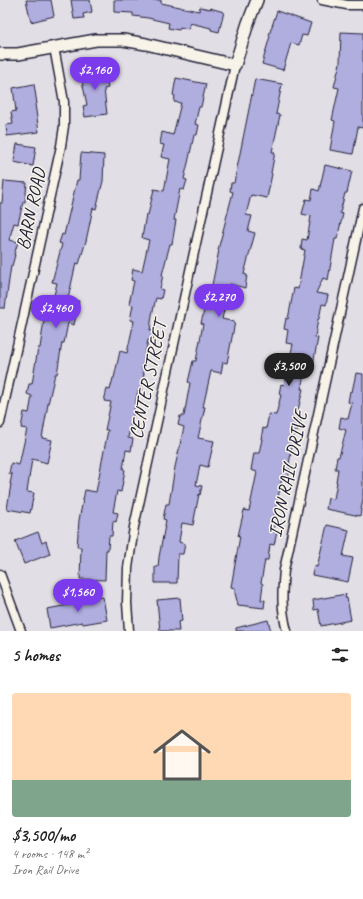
<!DOCTYPE html>
<html lang="en">
<head>
<meta charset="utf-8">
<style>
  body { margin:0; font-family:Caveat,sans-serif; background:#f6f6f6; color:#222; height:100vh; display:flex; flex-direction:column; font-size:15px; white-space:nowrap }
  * { box-sizing:border-box; margin:0 }
  p { font-size:13px; color:#767676 }
  .icon { flex:none; width:22px; height:22px; fill:none; stroke:currentColor; stroke-width:2; stroke-linecap:round; stroke-linejoin:round }
  .map { position:relative; height:631px; overflow:hidden }
  .details { display:flex; flex-direction:column; background:#fff; flex:1 }
  .details>* { flex:none }
  .price { position:absolute; translate:-50% -34px; padding:0 9px; border-radius:14px; background:#7c3aed; color:#fff; font-size:13px; line-height:26px; filter:drop-shadow(0 1px 2px #0008) }
  .price::after { content:''; position:absolute; left:50%; top:24px; width:12px; height:9px; margin-left:-6px; background:inherit; clip-path:polygon(0 0,100% 0,50% 100%) }
  .price.selected { background:#222; color:#fff }
  ul { padding:0; list-style:none }
  li { display:grid; align-content:center; gap:8px; height:212px; padding:0 12px }
  li+li { border-top:1px solid #e0e0e0 }
  li span { display:grid; place-items:center; height:124px; border-radius:4px; color:#555 }
  li>.icon { margin-inline-start:auto }
  span .icon { width:72px; height:72px; fill:#fffc; stroke-width:1 }
  li b { font-size:17px }
  h2 { display:flex; justify-content:space-between; align-items:center; height:48px; padding:0 12px; font-size:17px }
  .map>svg:first-child { display:block }
</style>
</head>
<body>
<div class="map">
<svg width="363" height="631" viewBox="0 0 363 631">
  <rect width="100%" height="100%" fill="#e2dee5"/>
  <filter id="ink" filterUnits="userSpaceOnUse"><feTurbulence type="fractalNoise" baseFrequency=".025" numOctaves="2"/><feDisplacementMap in="SourceGraphic" scale="8" xChannelSelector="R" yChannelSelector="G"/><feConvolveMatrix kernelMatrix="1 2 1 2 8 2 1 2 1" color-interpolation-filters="sRGB"/></filter>
  <g filter="url(#ink)">
    <path fill="#b0addf" stroke="#22223b" d="M26,0H51L54,16L31,22Z
      M71,0H90L92,12L83,14L84,18L74,19Z
      M114,0H161V3L199,11L200,7L210,9V8L224,12L219,32L211,30V28L190,23L188,29L180,27L179,30L168,28L169,23L148,18L141,17L133,16V13L114,12Z
      M277,11L311,23L307,36L302,35L299,45L291,43L283,70L262,64L270,36L269,35Z
      M341,32L363,33V128L358,127L353,154L330,150L335,121L332,120L339,88L334,87L340,63Z
      M103,66L108,88L104,89L107,114L85,117L83,106L87,105L80,71Z
      M176,78L206,84L201,107H199L195,124L199,125L197,135H194L188,163L184,179L187,180L184,190L180,189L174,220H176L172,244H170L162,275H163L160,289L163,290L161,299L156,298L152,315L150,330L154,331L152,341L148,340L142,369H144L143,373H144L141,391H138L128,438L133,439L131,451L126,450L123,469L125,470L121,492L117,491L113,512L118,513L116,522L113,521L112,536H109L108,550H106L105,580L80,579L81,547H77L79,520L85,490L96,492L108,430H105L111,402L104,401L107,389L110,390L113,378H114L120,351L127,353L134,321L130,320L133,305L129,304L134,281L131,280L133,269L142,271L149,240L142,238L146,214L148,215L154,189L164,191L170,159L161,157L164,145L160,144L162,132L173,135L181,103L174,102L175,96L173,95Z
      M255,79L282,84L276,114L280,115L272,152H275L271,173L272,174L267,198L251,195L246,215L252,216L248,231L255,233L244,274L247,275L245,288L230,284L222,319L235,322L227,363L223,362L221,373L211,371L203,407H205L198,438L214,441L208,467L200,465L196,485L202,486L200,495L199,494L193,525L182,523L179,542L185,544L183,554H178L177,583H155V567H158L159,557L166,520L163,519L166,504H169L175,467L184,427L178,425L180,416H184L190,383L188,382L193,361H196L203,324L201,323L203,315L206,301H208L212,285L219,250H218L233,192L230,191L231,183H234Z
      M34,84L37,104H35L39,132L7,136L6,125L13,124L11,112L16,111L13,88Z
      M17,144L36,147L33,166L14,162Z
      M81,153L104,155L103,181L96,209L93,208L86,241L79,264L76,263L68,299L79,301L74,325L68,323L64,343H62L57,374H55L48,404L42,438L52,440L47,463L32,459L27,492L34,493L30,513L7,509L11,484H10L12,474H9L11,463L19,465L27,429L21,428L24,412L29,413L32,396L27,394L29,384H32L38,348H40L44,320H48L57,283L52,282L62,244L59,243L62,234L64,235L77,180H79Z
      M325,165L352,171L347,193H345L340,213L343,214L337,239H335L328,280L323,278L316,293L328,295L326,305L322,304L319,319H318L315,337L318,338L312,370L305,369L301,389H303L296,419L301,420L299,431H295L289,464L291,465L288,479L282,478L274,517L276,518L273,531L277,532L274,545L270,544L268,560H265L261,583L263,584L261,600H265L264,608L238,605L235,593V588L231,587L240,536H238L244,510L249,511L257,472L251,470L254,453H259L262,439H261L263,428L266,429L269,414L276,415L281,395L279,394L281,384L284,385L293,344L286,343L288,330L284,329L286,318L288,319L294,288L298,289L305,250L301,249L302,239L307,240L311,216L302,214L306,199L311,200L313,189L319,191Z
      M4,181L27,183L25,202H23L18,224L14,223L9,240L18,242L14,255H15L12,266H11L5,308H0V203H2Z
      M356,373L363,374V499L360,516L326,509L328,498L334,499L337,482H336L338,469H335L337,457H339L346,430L339,428L341,417L348,419L352,403L348,402L350,391L352,392Z
      M327,525L349,530L343,556L353,558L348,582L312,575L314,566L317,567Z
      M38,532L42,543L46,541L50,554L24,564L15,541Z
      M346,594L345,598H347L351,620L321,626L318,609L314,610L313,600Z
      M103,597L107,620L83,624L82,622L50,628L47,609L79,603L78,601Z
      M180,598L182,621L178,622L179,631H160L157,600Z
      M268,620L271,631H236V628Z"/>
    <g fill="none" stroke-linecap="round" stroke-linejoin="round">
      <g stroke="#22223b" stroke-width="11">
        <path id="street" d="M322,0L347,5H363
          M0,423L61,146L64,126V102L54,47
          M0,574L21,631
          M129,631L127,603L128,568L134,527L235,65
          M287,631C281,609 282,592 284,570L363,208"/>
      </g>
      <g stroke="#22223b" stroke-width="14">
        <path id="secondary" d="M0,54H18L29,52L96,40H123L146,44L235,65L248,23L257,0"/>
      </g>
      <use href="#street" stroke="#f7f3e8" stroke-width="8"/>
      <use href="#secondary" stroke="#f7f3e8" stroke-width="11"/>
    </g>
  </g>
  <g text-anchor="middle" dominant-baseline="central" stroke-width="3" stroke-linejoin="round" paint-order="stroke">
    <g font-size="19" fill="#22223b" stroke="#f7f3e8">
      <text transform="translate(31 209) rotate(-78)">BARN ROAD</text>
      <text transform="translate(148 380) rotate(-78)">CENTER STREET</text>
      <text transform="translate(288 474) rotate(-78)">IRON RAIL DRIVE</text>
    </g>
  </g>
</svg>
<b class="price" style="left:95px;top:91px">$2,160</b>
<b class="price" style="left:219px;top:318px">$2,270</b>
<b class="price" style="left:56px;top:329px">$2,460</b>
<b class="price selected" style="left:289px;top:387px">$3,500</b>
<b class="price" style="left:78px;top:613px">$1,560</b>
</div>
<section class="details">
<h2>5 homes<svg class="icon" aria-label="filters" viewBox="0 0 24 24"><path d="M4 7h16M4 17h16"/><circle cx="9" cy="7" r="2"/><circle cx="15" cy="17" r="2"/></svg></h2>
<ul>
<li><span style="background:linear-gradient(#ffd9b3 70%,#7fa58c 0)"><svg class="icon" aria-label="home" viewBox="0 0 24 24"><path d="M3 11l9-7 9 7M6 9v11h12V9"/></svg></span><div><b>$3,500/mo</b><p>4 rooms · 148 m²</p><p>Iron Rail Drive</p></div></li>
</ul>
</section>
</body>
</html>
